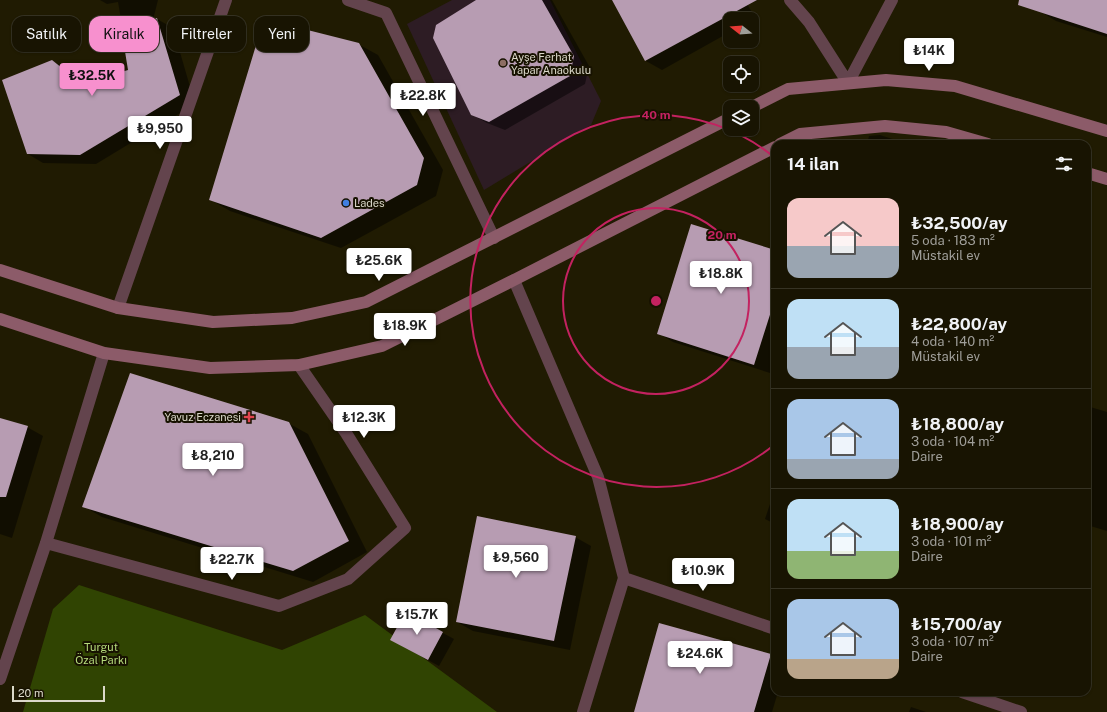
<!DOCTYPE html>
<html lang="tr">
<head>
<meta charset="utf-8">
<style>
  body { margin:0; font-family:"Public Sans",sans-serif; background:#211d0c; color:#f1f3f6; height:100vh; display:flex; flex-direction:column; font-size:15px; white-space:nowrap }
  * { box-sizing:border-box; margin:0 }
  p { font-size:13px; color:#9f9e99 }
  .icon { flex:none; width:22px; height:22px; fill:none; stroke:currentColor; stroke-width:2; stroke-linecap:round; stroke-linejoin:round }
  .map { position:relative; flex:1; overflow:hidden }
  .details { position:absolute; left:771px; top:140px; width:320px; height:556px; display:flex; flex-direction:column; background:#181402; border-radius:12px; box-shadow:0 1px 3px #0004,0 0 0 1px #363324 }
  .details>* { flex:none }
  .top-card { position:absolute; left:12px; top:16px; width:380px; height:36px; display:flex; gap:8px }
  .needle { width:26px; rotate:287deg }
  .tools { position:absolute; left:723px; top:12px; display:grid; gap:8px }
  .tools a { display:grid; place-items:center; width:36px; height:36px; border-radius:8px; background:#181402; box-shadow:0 1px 3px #0004,0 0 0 1px #363324; font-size:20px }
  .scale { position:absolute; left:12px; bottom:10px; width:93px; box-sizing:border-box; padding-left:4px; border:2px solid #dbd9c9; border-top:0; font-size:11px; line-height:14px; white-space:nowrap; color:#dbd9c9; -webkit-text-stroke:3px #171200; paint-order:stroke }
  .price { position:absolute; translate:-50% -34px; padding:0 9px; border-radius:4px; background:#fff; color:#222; font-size:13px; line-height:26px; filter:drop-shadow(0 1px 2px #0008) }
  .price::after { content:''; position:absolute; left:50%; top:24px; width:12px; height:9px; margin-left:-6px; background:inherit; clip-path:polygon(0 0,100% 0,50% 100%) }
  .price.selected { background:#f790ce; color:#111 }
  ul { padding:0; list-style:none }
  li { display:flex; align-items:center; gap:12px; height:100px; padding:0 16px }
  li+li { border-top:1px solid #363324 }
  li span { display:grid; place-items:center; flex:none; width:112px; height:80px; border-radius:12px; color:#555 }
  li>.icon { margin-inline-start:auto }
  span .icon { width:48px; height:48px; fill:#fffc; stroke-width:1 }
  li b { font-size:17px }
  h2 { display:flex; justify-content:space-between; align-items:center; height:48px; padding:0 16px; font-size:17px }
  .pill { padding:0 14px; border-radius:12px; background:#181402; box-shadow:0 1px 3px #0004,0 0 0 1px #363324; font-size:14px; line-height:36px }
  .pill.selected { background:#f790ce; color:#111 }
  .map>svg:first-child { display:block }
</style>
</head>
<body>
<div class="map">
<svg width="1107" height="712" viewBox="0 0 1107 712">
  <rect width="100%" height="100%" fill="#201b02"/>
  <path fill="#2d1c24" d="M452,0H550L601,101L591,125L484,190L407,24Z"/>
  <path fill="#304402" d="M79,585L282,650L365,615L497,712H23L53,609Z"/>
  <path fill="#0007" d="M100,0H158L153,20L157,19L173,28L195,104L96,164L43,163L28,154L52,61L68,70L85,84L130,71L118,2L107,4Z
    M478,0H552L589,66L585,84L505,130L487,123L471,114Z
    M613,0H745L755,18L752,20V19H730V32L662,70L646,61Z
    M1045,0H1107V37L1056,21L1041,12Z
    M358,44L378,55L443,170L436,196L341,248L230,211L211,200Z
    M880,135L908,144H867L869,136Z
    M775,251V357L770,373L673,342L658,333Z
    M1087,406L1107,412V531L1087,525Z
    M0,419L27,427L43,436L12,538L0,534Z
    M288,423L308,434L367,552L313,582L102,517L83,506Z
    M775,489V524L765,519Z
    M575,537L591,546L570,650L473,631L457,622Z
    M406,613L454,639L439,666L402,646Z
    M770,655L775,658V692H778L772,712H635Z
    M911,707L926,712H909Z"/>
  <path fill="#b79cb2" d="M476,0H542L574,56L570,76L489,122L471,115L433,38L436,25Z
    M612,0H757L645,61Z
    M1019,0H1107V34L1018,5Z
    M157,18L180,95L80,155L27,154L2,80L52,60L82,84L128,70L121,27Z
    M264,19L359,43L424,158L417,185L321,238L209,200Z
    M691,224L775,250V299L754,365L657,334Z
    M130,373L289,422L349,541L293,571L82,507Z
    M0,418L28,426L6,497H0Z
    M477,516L576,536L554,641L456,622Z
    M406,611L443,632L428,660L390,640Z
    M659,623L771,654L754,712H634Z"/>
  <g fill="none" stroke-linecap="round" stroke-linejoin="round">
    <path stroke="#63444d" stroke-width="12" d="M348,0L386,13L494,238
      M790,0L809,22L848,83L892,0
      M514,280L598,477L624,578L583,712
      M118,308L226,0
      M46,543L279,606L348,579L405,528L346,433L299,365
      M624,578L775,629
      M0,679L46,543L104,353
      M962,692L1021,712"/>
    <path stroke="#8c5b69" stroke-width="12" d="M752,107L788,89L886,80L955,86L1107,131
      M780,144L800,134L885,126L946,132L988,144
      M1087,173L1107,179
      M0,270L118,308L213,322L292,318L366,302L730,118
      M0,319L104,353L210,368L299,365L382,346L514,280L775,147"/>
  </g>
  <g fill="none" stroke="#c32260" stroke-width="2">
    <circle cx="656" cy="301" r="93"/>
    <path d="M774 445A186 186 0 1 1 774 157"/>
  </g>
  <circle fill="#8d6e63" stroke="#171200" stroke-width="1.5" cx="503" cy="63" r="4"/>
  <circle fill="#3f7fe0" stroke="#171200" stroke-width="1.5" cx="346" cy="203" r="4"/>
  <path fill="#e0444e" stroke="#171200" stroke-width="1.5" d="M247 411h4v4h4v4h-4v4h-4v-4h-4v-4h4z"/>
  <g text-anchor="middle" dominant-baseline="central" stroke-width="4" stroke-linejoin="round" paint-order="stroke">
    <g font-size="11" fill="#dbd9c9" stroke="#171200" text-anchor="start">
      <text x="511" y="57">Ayşe Ferhat<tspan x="511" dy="13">Yapar Anaokulu</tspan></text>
      <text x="354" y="203">Lades</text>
      <text x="241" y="417" text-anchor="end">Yavuz Eczanesi</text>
    </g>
    <g font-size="11" fill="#b4d97b" stroke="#171200">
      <text x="101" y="647">Turgut<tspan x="101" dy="13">Özal Parkı</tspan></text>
    </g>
  </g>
  <circle cx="656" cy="301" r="6" fill="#c32260" stroke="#171200" stroke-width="2"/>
  <g font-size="12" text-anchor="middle" font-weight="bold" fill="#c32260" stroke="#171200" stroke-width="4" stroke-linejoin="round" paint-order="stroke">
    <text x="656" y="119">40 m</text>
    <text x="722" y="239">20 m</text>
  </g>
</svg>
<div class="tools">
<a><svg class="needle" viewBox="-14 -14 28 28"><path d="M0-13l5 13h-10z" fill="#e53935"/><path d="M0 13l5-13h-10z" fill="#9f9e99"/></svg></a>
<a><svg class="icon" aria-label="locate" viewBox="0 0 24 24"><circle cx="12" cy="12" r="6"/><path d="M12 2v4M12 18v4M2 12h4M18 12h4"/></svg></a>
<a><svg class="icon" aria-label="layers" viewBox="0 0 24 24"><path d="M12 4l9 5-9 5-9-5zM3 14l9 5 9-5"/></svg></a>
</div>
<div class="scale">20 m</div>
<b class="price" style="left:929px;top:72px">₺14K</b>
<b class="price selected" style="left:92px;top:97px">₺32.5K</b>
<b class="price" style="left:423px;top:117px">₺22.8K</b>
<b class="price" style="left:160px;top:150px">₺9,950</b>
<b class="price" style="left:379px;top:282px">₺25.6K</b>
<b class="price" style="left:721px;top:295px">₺18.8K</b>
<b class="price" style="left:405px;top:347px">₺18.9K</b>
<b class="price" style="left:364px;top:439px">₺12.3K</b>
<b class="price" style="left:213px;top:477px">₺8,210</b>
<b class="price" style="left:516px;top:579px">₺9,560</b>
<b class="price" style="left:232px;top:581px">₺22.7K</b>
<b class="price" style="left:703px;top:592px">₺10.9K</b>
<b class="price" style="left:417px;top:636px">₺15.7K</b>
<b class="price" style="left:700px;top:675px">₺24.6K</b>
<div class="top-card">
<a class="pill">Satılık</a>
<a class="pill selected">Kiralık</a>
<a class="pill">Filtreler</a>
<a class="pill">Yeni</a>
</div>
<section class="details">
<h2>14 ilan<svg class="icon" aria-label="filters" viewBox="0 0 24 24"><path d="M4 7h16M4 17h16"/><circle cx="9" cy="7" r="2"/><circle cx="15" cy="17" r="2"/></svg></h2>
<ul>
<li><span style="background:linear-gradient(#f6c9c9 60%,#9aa5b1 0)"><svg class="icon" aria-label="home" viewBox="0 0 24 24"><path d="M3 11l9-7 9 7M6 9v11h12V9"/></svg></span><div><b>₺32,500/ay</b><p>5 oda · 183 m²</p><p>Müstakil ev</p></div></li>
<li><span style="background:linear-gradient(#bfe0f5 60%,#9aa5b1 0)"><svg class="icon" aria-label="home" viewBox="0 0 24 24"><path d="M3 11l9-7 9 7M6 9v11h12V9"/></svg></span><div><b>₺22,800/ay</b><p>4 oda · 140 m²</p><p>Müstakil ev</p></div></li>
<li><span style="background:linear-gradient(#a9c7e8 75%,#9aa5b1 0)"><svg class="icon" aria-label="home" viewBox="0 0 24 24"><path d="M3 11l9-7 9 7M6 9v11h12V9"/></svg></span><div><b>₺18,800/ay</b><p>3 oda · 104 m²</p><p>Daire</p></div></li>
<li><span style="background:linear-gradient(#bfe0f5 65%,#8fb573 0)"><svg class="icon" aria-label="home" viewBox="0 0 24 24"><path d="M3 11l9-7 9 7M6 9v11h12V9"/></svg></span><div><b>₺18,900/ay</b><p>3 oda · 101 m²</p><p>Daire</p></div></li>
<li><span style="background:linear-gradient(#a9c7e8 75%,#b9a48a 0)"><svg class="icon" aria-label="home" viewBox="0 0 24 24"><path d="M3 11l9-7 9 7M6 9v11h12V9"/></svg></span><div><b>₺15,700/ay</b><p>3 oda · 107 m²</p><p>Daire</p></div></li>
</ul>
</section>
</div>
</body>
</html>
